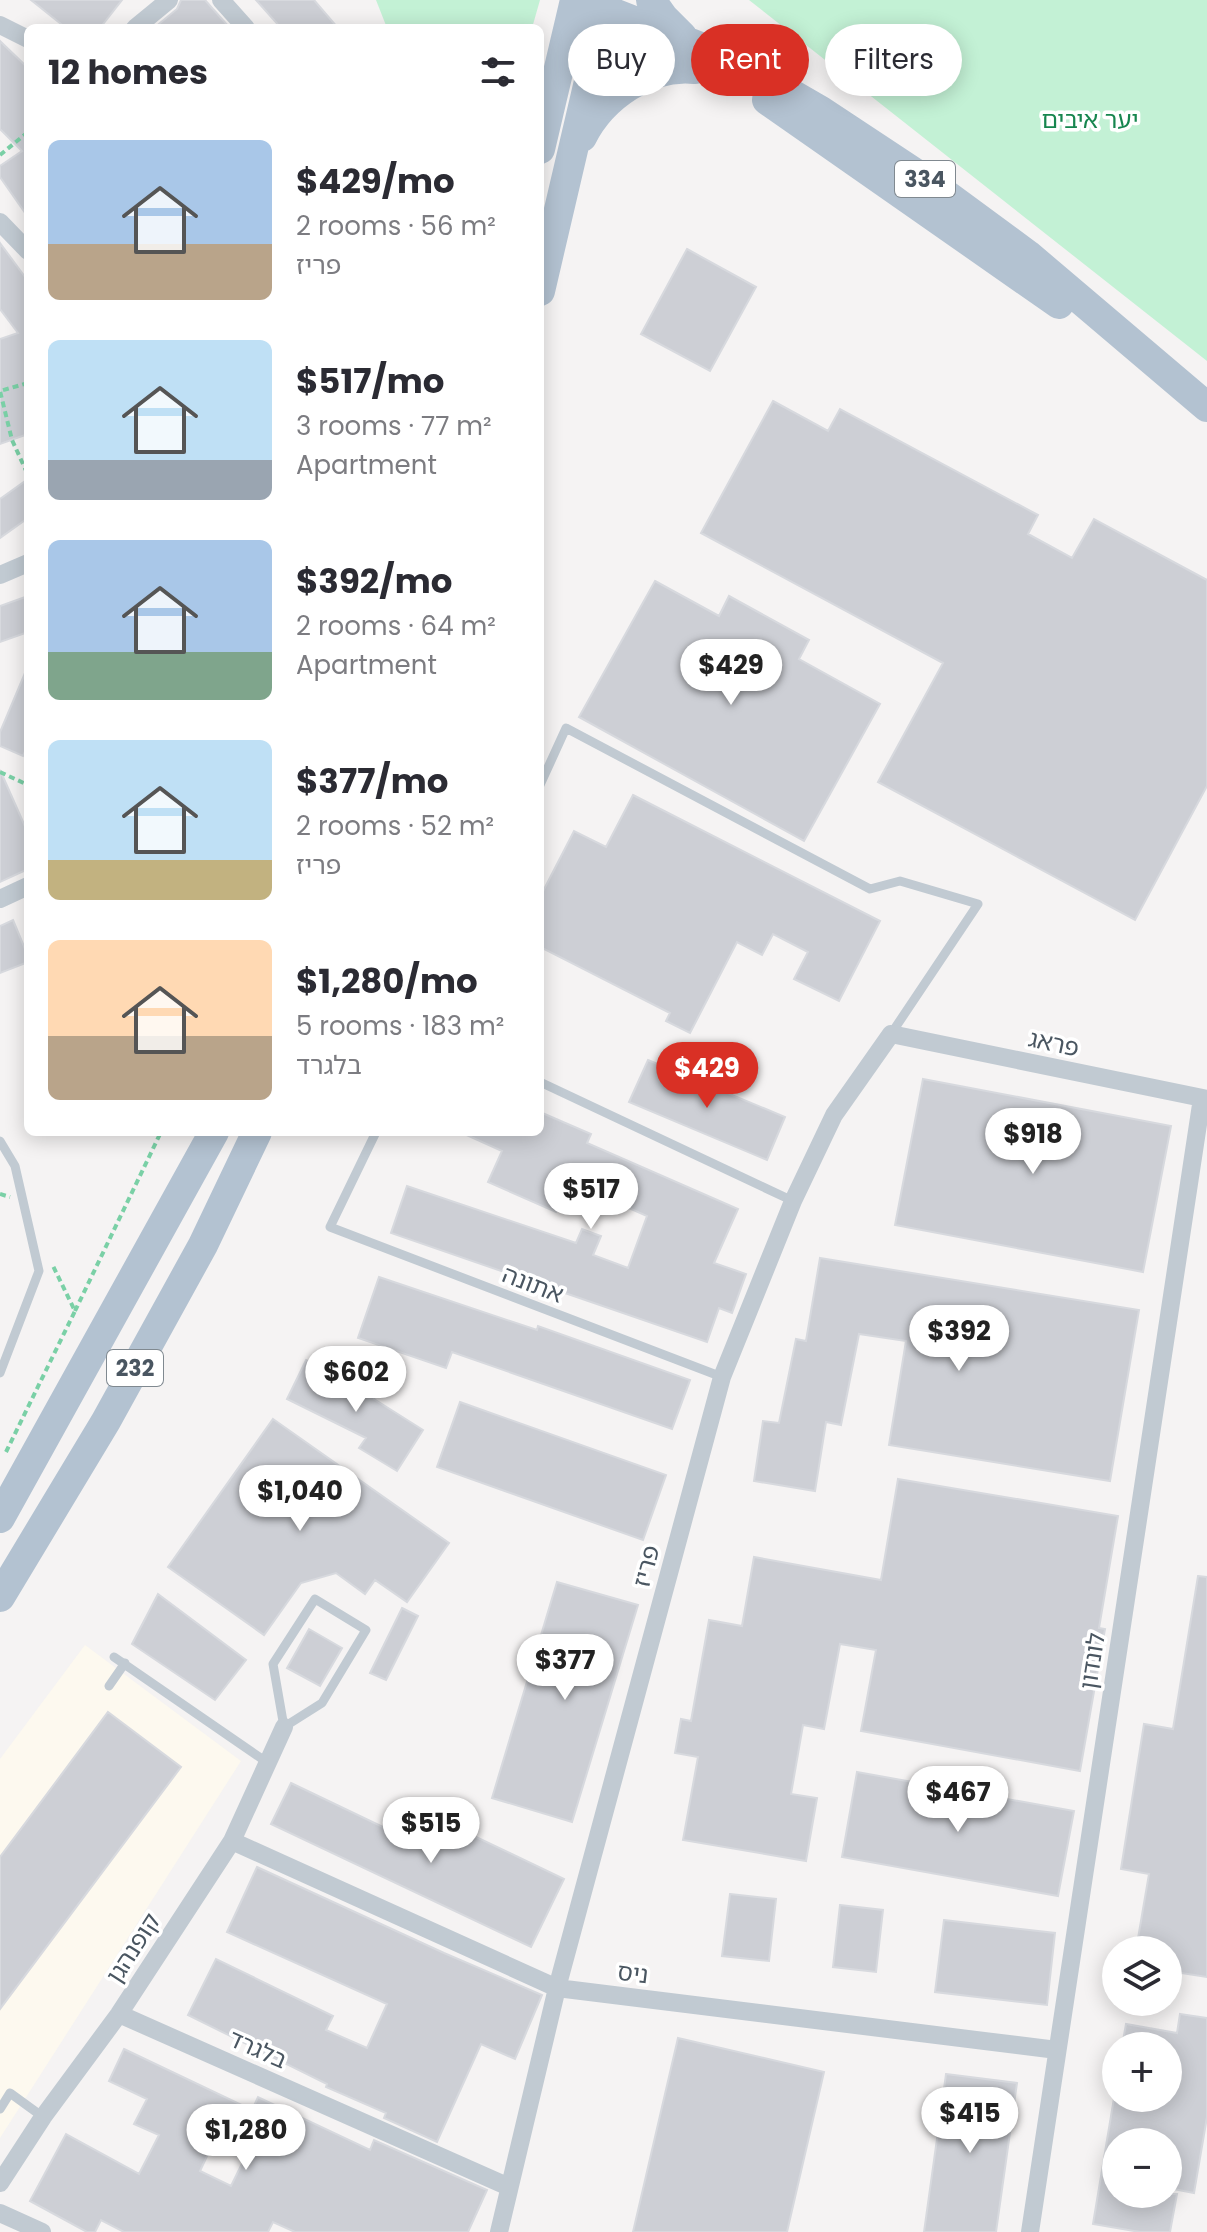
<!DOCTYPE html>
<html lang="en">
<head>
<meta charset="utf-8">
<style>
  body { margin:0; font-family:Poppins,"Noto Sans Hebrew",sans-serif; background:#f2f2f3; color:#2b2b33; height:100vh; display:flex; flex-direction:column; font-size:30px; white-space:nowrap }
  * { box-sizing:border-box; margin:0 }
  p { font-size:26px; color:#7c7c81 }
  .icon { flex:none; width:44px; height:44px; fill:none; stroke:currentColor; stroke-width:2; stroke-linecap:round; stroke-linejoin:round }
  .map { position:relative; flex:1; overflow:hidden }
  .drawer { position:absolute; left:24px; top:24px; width:520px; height:1112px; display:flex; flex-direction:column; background:#fff; border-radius:12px; box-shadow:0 4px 20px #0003 }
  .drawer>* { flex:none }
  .banner { position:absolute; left:568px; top:24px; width:518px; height:72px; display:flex; gap:16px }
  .fabs { position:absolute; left:1102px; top:1936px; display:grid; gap:16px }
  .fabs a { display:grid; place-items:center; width:80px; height:80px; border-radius:50%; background:#fff; box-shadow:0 4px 20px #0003; font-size:40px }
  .price { position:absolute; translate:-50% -68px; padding:0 18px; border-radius:28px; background:#fff; color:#222; font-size:26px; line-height:52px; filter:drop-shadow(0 2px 4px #0008) }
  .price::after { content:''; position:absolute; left:50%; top:48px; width:24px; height:18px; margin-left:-12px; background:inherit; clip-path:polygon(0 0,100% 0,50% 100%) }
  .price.on { background:#d93025; color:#fff }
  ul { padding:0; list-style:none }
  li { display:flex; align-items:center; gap:24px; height:200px; padding:0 24px }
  li span { display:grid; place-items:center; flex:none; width:224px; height:160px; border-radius:12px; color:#555 }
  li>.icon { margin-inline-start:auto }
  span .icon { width:96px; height:96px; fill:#fffc; stroke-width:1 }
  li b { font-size:34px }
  h2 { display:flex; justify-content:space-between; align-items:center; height:96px; padding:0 24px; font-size:34px }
  .pill { padding:0 28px; border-radius:36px; background:#fff; box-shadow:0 4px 20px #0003; font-size:28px; line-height:72px }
  .pill.on { background:#d93025; color:#fff }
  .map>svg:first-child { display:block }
</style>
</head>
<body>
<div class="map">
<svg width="1207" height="2232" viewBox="0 0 1207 2232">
  <rect width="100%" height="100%" fill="#f5f3f3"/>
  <path fill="#fdf9ef" d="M85,1645L241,1761L0,2138V1759Z"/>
  <path fill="#c3f1d5" d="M376,0H540L532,28H387Z
    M749,0H1207V361Z"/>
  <path fill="#cdcfd5" stroke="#d7d9de" stroke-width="2" fill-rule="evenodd" d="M31,0H122L100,28H66Z
    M181,0H205L230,28H154L177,9Z
    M256,0H314L338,28H281Z
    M0,41L28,68V217L0,177V166L22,151L0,129Z
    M0,243L28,281V434L0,444V339L18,333L0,309Z
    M687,249L756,287L710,371L641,334Z
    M773,401L828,431L840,409L1038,515L1028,534L1072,558L1094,519L1207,580V786L1135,920L878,782L943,663L701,533Z
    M28,479V518L0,538V499Z
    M655,581L719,616L729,596L809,640L799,659L880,704L804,841L579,717Z
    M28,596V632L0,642V606Z
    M28,666V745L23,756L0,746V732Z
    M0,770L28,833V869L0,882Z
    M633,795L880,921L839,1001L794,979L808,952L773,934L762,955L737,942L690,1033L666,1021L670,1013L540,947V897L574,831L606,847Z
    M13,920L28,956V962L0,973V926Z
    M648,1060L785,1117L767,1160L629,1102Z
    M923,1079L1171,1126L1143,1272L895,1225Z
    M540,1112L591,1134L587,1143L738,1209L714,1263L746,1274L732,1313L719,1308L707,1342L391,1233L407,1186L576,1243L582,1229L601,1236L593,1255L628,1268L647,1216L570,1182L556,1212L488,1182L502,1151L460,1132H540Z
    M820,1258L1139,1310L1110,1481L889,1445L906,1341L859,1334L841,1425L826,1422L815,1491L754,1481L763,1421L779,1423L796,1339L806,1341Z
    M379,1277L537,1330L538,1326L690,1380L672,1429L452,1352L446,1368L358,1338Z
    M306,1360L376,1395L374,1399L423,1430L397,1471L359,1448L366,1438L287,1399Z
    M460,1402L666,1475L643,1540L437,1467Z
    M273,1419L449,1543L407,1602L375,1580L365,1594L336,1573L301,1583L264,1635L168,1567Z
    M898,1479L1118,1516L1099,1628L1105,1629L1080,1771L861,1731L876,1650L840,1644L824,1729L803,1725L791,1794L817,1798L806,1861L683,1840L698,1757L675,1753L681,1719L691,1721L709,1620L742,1626L754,1557L881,1580Z
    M1198,1576L1207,1577V1977L1168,1971V1950H1136L1149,1874L1121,1869L1144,1724L1173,1729Z
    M557,1582L638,1605L572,1822L492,1798Z
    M158,1594L246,1660L215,1700L132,1644Z
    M402,1608L418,1616L386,1680L370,1673Z
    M309,1629L342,1648L320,1686L287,1668Z
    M108,1712L181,1767L0,2009V1857Z
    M857,1772L1074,1811L1058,1896L842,1857Z
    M291,1783L435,1852L449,1824L564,1879L531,1947L271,1824Z
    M257,1867L444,1953L542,1995L515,2059L481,2044L437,2142L384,2118L386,2113L326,2087L327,2084L188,2015L216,1959L333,2016L326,2030L367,2048L387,2004L227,1932Z
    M730,1894L776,1899L769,1961L722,1956Z
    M840,1905L883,1910L876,1972L833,1967Z
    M944,1920L1055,1933L1047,2005L935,1992Z
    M1180,2014L1207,2018V2117L1194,2193L1168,2188V2142H1116V2194H1177L1170,2232H1140L1093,2224L1114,2098H1168V2046H1122L1126,2024L1177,2033Z
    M678,2038L824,2072L787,2232H633Z
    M124,2049L252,2110L258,2097L370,2150L374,2140L487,2190L468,2232H295L273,2222L268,2232H124L101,2220L95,2232H87L30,2201L66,2134L139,2174L159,2135L134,2124L147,2099L109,2081ZM225,2118L257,2133L231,2186L200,2171Z
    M946,2074L1017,2083L996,2232H924Z"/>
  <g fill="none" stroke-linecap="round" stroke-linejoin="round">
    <path stroke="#7ad0a6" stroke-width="4" stroke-dasharray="6 4" stroke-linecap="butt" d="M0,155L28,132
      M28,383L0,391L12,440L28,475
      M0,772L28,785
      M0,1194L10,1197
      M75,1311L161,1132
      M6,1452L75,1311L53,1266"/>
    <path stroke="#c1cad2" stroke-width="9" d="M540,785L566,728L870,889L900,881L978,904L891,1034
      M540,1082L793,1201
      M376,1132L330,1227L722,1377
      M0,1141L15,1166L39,1271L0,1373
      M315,1599L366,1630L322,1703L284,1727L273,1664Z
      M114,1657L268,1763
      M109,1686L125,1663
      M0,2109L10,2093L43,2117"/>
    <path stroke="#c1cad2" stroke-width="18" d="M221,0L246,28
      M0,25L28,39
      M135,28L169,0
      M0,222L28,251
      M0,575L28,563
      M0,899L28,886
      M232,1841L557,1988L1057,2050
      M119,2014L509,2187
      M0,2183L43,2117L119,2014L232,1841L284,1727
      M0,2213L42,2232
      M499,2232L557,1988L722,1377L793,1201L834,1115L891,1034L1207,1099
      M1030,2232L1202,1098"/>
    <path stroke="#b3c2d1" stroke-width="30" d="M651,0L663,17L682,36
      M572,14L606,10L731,59L821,111L933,185L1028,255L1207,407
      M572,14L601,32L684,61
      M767,100L1059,304
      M582,137C602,97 649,64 695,69
      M540,149L575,0
      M540,291L605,13
      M0,1518L214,1132
      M0,1597L106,1421L203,1245L257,1132"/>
  </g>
  <g text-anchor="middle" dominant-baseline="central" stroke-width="7" stroke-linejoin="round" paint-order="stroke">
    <g fill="#fff" stroke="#808990" stroke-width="2">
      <rect x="895" y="161" width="60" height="36" rx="6"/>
      <rect x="107" y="1350" width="56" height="36" rx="6"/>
    </g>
    <g font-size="22" font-weight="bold" fill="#4a5661">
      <text x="925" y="179">334</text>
      <text x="135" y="1368">232</text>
    </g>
    <g font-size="24" fill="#17864f" stroke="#fff">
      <text x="1090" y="119">יער איבים</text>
    </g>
    <g font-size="24" fill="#4a5661" stroke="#fff">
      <text transform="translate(1054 1043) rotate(12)">פראג</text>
      <text transform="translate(533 1284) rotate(21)">אתונה</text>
      <text transform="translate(646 1566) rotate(-75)">פריז</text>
      <text transform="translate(1092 1661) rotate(-81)">לונדון</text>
      <text transform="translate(133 1948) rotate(-57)">קופנהגן</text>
      <text transform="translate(633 1973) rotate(7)">ניס</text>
      <text transform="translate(258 2049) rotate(24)">בלגרד</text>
    </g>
  </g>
</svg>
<div class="fabs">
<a><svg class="icon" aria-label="layers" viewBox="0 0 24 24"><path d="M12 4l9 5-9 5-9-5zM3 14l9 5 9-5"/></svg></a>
<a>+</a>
<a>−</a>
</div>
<b class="price" style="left:731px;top:707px">$429</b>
<b class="price on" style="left:707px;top:1110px">$429</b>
<b class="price" style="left:1033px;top:1176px">$918</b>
<b class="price" style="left:591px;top:1231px">$517</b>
<b class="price" style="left:959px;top:1373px">$392</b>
<b class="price" style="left:356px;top:1414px">$602</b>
<b class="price" style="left:300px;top:1533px">$1,040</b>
<b class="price" style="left:565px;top:1702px">$377</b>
<b class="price" style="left:958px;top:1834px">$467</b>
<b class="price" style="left:431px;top:1865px">$515</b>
<b class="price" style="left:970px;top:2155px">$415</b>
<b class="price" style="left:246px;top:2172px">$1,280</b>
<div class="banner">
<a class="pill">Buy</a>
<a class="pill on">Rent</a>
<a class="pill">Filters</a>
</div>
<section class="drawer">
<h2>12 homes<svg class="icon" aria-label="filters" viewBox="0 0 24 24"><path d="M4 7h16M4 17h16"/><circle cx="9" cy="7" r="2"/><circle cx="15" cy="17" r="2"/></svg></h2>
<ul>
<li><span style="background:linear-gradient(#a9c7e8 65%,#b9a48a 0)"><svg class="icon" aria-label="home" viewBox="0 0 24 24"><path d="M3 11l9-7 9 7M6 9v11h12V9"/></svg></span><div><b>$429/mo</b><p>2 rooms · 56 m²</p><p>פריז</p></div></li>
<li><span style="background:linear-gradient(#bfe0f5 75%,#9aa5b1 0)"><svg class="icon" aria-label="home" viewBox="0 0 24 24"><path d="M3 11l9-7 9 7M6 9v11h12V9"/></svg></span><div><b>$517/mo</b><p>3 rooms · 77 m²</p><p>Apartment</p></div></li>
<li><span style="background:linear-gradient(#a9c7e8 70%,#7fa58c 0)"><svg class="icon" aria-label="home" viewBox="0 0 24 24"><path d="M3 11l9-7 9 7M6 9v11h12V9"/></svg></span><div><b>$392/mo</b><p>2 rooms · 64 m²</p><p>Apartment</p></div></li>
<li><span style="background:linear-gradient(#bfe0f5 75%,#c2b280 0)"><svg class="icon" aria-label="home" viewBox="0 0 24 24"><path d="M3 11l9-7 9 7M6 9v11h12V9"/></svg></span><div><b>$377/mo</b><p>2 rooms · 52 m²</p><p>פריז</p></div></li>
<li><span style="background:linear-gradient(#ffd9b3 60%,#b9a48a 0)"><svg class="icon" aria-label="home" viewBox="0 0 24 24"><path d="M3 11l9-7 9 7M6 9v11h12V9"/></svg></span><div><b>$1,280/mo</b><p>5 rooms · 183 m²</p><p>בלגרד</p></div></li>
</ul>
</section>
</div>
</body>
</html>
